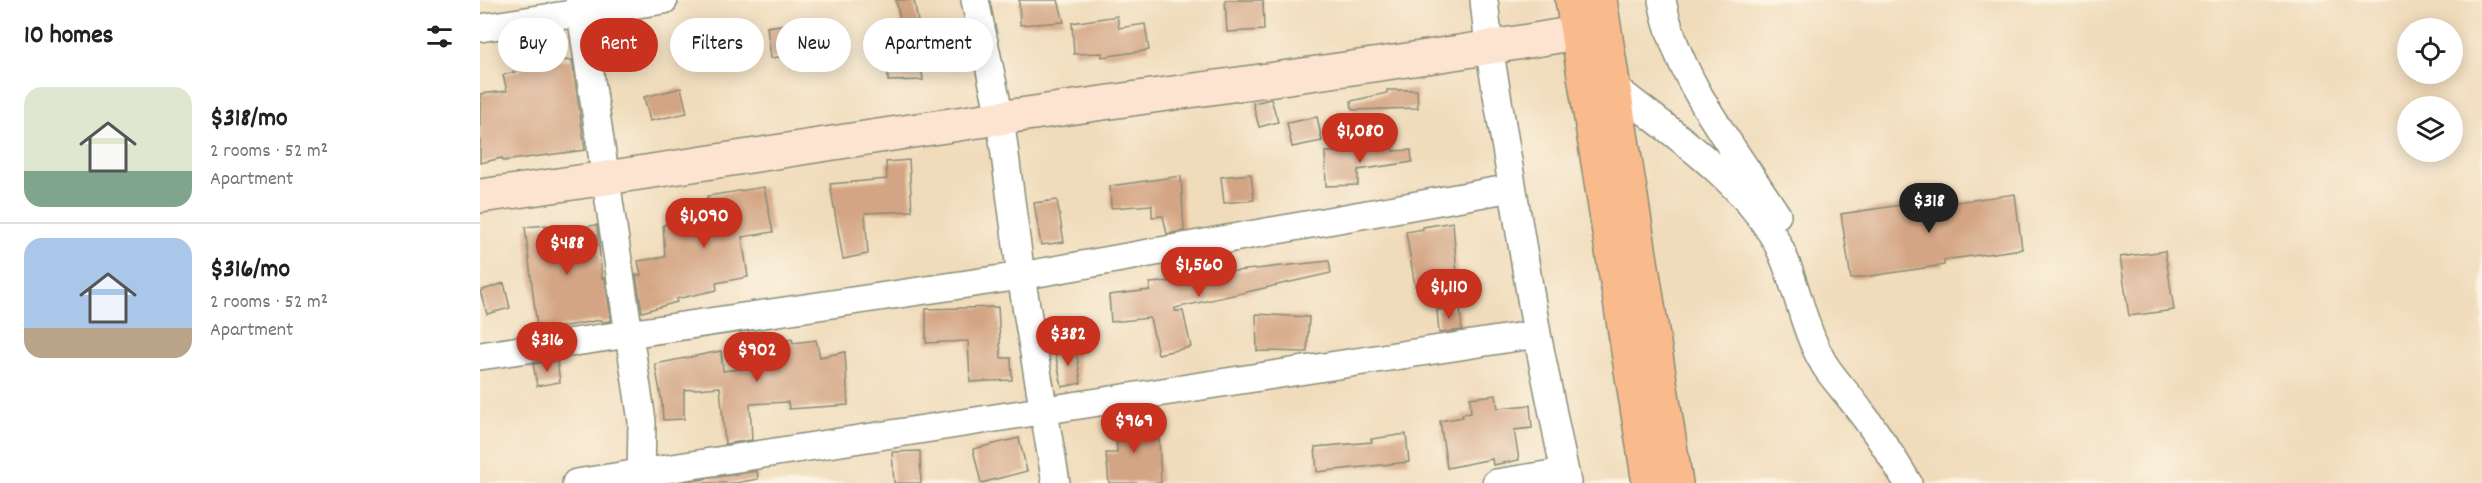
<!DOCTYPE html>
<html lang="en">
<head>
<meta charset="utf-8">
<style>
  body { margin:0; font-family:Dekko,sans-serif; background:#f2f2f2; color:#202124; height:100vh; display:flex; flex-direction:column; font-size:22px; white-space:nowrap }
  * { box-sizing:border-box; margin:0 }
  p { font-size:20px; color:#757577 }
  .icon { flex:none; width:33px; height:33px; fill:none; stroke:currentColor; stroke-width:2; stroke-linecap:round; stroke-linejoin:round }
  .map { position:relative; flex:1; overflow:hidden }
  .details { display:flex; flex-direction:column; background:#fff; width:480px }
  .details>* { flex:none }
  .hud { position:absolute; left:18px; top:18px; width:570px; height:54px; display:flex; gap:12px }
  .buttons { position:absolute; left:1917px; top:18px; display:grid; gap:12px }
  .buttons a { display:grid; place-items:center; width:66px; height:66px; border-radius:50%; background:#fff; box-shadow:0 3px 15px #0003; font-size:30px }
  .price { position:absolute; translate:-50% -51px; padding:0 14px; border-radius:21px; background:#c8321e; color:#fff; font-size:20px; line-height:39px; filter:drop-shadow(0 2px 3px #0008) }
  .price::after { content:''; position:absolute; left:50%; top:36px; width:18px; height:14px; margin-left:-9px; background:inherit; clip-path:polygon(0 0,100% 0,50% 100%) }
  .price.selected { background:#222; color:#fff }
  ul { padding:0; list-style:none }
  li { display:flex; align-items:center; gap:18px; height:150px; padding:0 24px }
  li+li { border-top:2px solid #e0e0e0 }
  li span { display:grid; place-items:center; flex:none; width:168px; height:120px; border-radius:18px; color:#555 }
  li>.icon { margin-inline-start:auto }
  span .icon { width:72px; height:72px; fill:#fffc; stroke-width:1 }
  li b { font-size:26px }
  h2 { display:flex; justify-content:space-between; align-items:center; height:72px; padding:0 24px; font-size:26px }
  .chip { padding:0 21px; border-radius:27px; background:#fff; box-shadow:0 3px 15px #0003; font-size:21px; line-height:54px }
  .chip.selected { background:#c8321e; color:#fff }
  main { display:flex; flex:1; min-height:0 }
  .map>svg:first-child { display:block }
</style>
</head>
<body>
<main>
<section class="details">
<h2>10 homes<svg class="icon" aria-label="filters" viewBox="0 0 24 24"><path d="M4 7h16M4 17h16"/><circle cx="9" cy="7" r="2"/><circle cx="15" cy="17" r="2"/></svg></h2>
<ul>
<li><span style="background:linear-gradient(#dfe7d0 70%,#7fa58c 0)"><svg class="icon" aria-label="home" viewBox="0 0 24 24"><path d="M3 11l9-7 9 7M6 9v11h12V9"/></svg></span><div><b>$318/mo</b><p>2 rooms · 52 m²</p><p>Apartment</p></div></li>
<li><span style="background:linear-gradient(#a9c7e8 75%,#b9a48a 0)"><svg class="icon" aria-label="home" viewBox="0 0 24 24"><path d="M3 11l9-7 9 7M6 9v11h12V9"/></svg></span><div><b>$316/mo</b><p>2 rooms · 52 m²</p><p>Apartment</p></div></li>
</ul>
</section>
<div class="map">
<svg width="2002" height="483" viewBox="0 0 2002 483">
  <rect width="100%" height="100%" fill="#fcf5e5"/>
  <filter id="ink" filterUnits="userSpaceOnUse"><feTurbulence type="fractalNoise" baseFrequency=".0167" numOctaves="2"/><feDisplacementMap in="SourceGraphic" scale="12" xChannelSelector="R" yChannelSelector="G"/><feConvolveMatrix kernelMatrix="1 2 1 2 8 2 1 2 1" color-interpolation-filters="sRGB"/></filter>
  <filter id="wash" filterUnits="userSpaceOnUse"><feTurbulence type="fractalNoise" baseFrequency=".008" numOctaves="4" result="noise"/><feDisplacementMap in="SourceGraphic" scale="24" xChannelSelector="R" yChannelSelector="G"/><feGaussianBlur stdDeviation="1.35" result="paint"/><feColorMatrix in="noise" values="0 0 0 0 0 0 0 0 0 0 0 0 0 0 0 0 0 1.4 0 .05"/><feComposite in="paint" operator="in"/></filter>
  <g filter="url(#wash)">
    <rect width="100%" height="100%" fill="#f0dbba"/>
    <g id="blocks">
      <path fill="#d4a584" d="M416,0H434L439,27L422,30Z
        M539,0H578L584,22L540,25Z
        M745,0H783L784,30L747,32Z
        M637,16L639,28L665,24L669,50L622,57V53L594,54L592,23Z
        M336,20L341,52L291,58L287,27Z
        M440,58L443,80L408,81V59Z
        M92,60L105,150L23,161L22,158L0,163V94L27,91L23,75L42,70L41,63Z
        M201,88L207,113L170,121L164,97Z
        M907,90H937L938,108L872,110L871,101L907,93Z
        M791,99L798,122L779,127L773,103Z
        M837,117L842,141L812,147L807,123Z
        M912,146L913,151L931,150L932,162L878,170V185L846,186L845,152L888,151L887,149Z
        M429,160L432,211L385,213L388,254L363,259L350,184L407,179L406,162Z
        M771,174L774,200L744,203L741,177Z
        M701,176L704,231L687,234L683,216L672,217V205L631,208L630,186Z
        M284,187L293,232L262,237L268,277L236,283L237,290L196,299L197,302L162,312L156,275H161L158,261L185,257L183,225L204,221L203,211H230L227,196Z
        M1535,194L1542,249L1464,260V265L1371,279L1361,214L1455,200V205Z
        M577,200L584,242L561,245L554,203Z
        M973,222L977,275L935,286L926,232L943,229V227Z
        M67,225V230L117,225L122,278H125L131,321L121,322V320L62,330V327H57L45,227Z
        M1685,251L1694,310L1649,316L1640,257Z
        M849,261L851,273L695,308V311H703L711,347L678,354L670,318L631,322L629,295L670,290V283L718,279V270L747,269V272Z
        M24,283L30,308L7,314L0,291Z
        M518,307L521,358H531L532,380L490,382L488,341L446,343V309Z
        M980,308L982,330L959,333L957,310Z
        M776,314L829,317L827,352L777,351Z
        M312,339L313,343L336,340L340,357L365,352L368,405L309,409L308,402L270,404L272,440L245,444L240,387L204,390V419L183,420L182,403L175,364L241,351L243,371L286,366L280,344Z
        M596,348L601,383L582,387L575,352Z
        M77,361L80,382L57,386L53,364Z
        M1016,395L1018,408L1050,405L1052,428L1034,430L1039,460L1013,465L1012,459L967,468L960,421L983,417L982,414L991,413L990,398Z
        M664,416L665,440L679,439L681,483H629L626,453H637L635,417Z
        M926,434L929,462L837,472L835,447L892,442L891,439Z
        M539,438L547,471L501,483L493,449Z
        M440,451L441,483H414L412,452Z
        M277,471L278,479L256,483H199Z"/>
    </g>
  </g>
  <g filter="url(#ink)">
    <use href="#blocks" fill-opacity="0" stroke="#888c77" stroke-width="1.5"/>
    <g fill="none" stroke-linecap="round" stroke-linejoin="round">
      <g stroke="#888c77" stroke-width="30">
        <path id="street" d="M99,0L162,421L161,483
          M495,0L520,117L541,276L576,483
          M1004,0L1009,47L1057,334L1087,483
          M1182,0C1196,78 1255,150 1297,215
          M0,28L184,0
          M1134,87C1189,131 1261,178 1296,241C1317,280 1321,325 1344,364C1354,380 1369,395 1380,411C1398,434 1413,458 1428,483
          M0,356L541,276L1032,188
          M96,483L1057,334
          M1016,483L1085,472"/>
      </g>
      <g stroke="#888c77" stroke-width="36">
        <path id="secondary" d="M0,196C185,171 369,139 554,113C744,85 935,62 1124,28"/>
      </g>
      <g stroke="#888c77" stroke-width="36">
        <path id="highway" d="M1092,0L1169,483
          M1120,0L1196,483"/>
      </g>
      <use href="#street" stroke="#fff" stroke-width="27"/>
      <use href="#secondary" stroke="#fde4d1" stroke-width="33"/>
      <use href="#highway" stroke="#fabb8c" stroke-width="33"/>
    </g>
  </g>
</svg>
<div class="buttons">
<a><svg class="icon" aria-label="locate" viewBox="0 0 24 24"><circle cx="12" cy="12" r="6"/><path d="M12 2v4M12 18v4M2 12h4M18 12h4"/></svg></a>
<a><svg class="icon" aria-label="layers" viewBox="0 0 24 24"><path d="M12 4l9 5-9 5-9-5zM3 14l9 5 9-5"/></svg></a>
</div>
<b class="price" style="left:880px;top:164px">$1,080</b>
<b class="price selected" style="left:1449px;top:234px">$318</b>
<b class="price" style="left:224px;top:249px">$1,090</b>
<b class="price" style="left:87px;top:276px">$488</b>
<b class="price" style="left:719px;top:298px">$1,560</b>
<b class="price" style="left:969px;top:320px">$1,110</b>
<b class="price" style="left:588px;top:367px">$382</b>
<b class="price" style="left:67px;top:373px">$316</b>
<b class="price" style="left:277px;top:383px">$902</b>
<b class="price" style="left:654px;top:454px">$969</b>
<div class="hud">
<a class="chip">Buy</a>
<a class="chip selected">Rent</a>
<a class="chip">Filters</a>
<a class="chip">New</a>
<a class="chip">Apartment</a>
</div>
</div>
</main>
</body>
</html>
